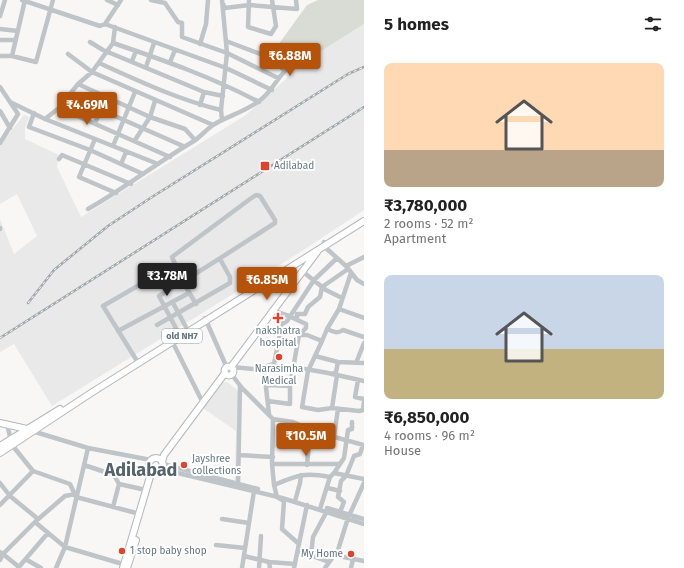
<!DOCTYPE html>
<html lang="en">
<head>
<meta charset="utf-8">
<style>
  body { margin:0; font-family:"Fira Sans",sans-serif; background:#f2f2f2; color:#222; height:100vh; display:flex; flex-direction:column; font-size:15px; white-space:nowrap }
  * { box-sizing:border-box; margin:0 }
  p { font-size:13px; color:#767676 }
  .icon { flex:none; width:22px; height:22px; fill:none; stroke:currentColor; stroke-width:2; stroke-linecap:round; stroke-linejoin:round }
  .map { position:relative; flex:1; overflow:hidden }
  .panel { display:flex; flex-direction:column; background:#fff; width:320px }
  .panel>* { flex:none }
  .price { position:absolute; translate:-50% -34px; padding:0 9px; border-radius:4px; background:#b45309; color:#fff; font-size:13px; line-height:26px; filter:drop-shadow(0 1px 2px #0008) }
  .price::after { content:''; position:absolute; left:50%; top:24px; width:12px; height:9px; margin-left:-6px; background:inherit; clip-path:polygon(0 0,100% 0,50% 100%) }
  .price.current { background:#222; color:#fff }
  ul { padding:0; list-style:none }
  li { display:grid; align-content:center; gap:8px; height:212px; padding:0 20px }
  li span { display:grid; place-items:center; height:124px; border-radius:8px; color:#555 }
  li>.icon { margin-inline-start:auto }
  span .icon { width:72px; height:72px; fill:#fffc; stroke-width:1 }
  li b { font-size:17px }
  h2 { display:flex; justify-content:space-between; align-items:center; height:48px; padding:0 20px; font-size:17px }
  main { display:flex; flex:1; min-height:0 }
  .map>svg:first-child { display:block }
</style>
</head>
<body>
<main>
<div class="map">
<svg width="364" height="568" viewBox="0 0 364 568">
  <rect width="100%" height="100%" fill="#f8f7f5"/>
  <path fill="#e8e9e8" d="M364,24V210L299,253L52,406L14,344L0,352V219L14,254L37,236L17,194L0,204V145L24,115L29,117L25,128V139L59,155L57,167L81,217L246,115L288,77L291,70Z
    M221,382H227L241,393L240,482L235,481L236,431L203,408Z"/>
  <path fill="#d8dcd4" d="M318,0H364V24L291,70L278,45L307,5Z"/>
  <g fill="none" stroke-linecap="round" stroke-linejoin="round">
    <g stroke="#b2b8bb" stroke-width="8">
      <path id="major" d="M224.5 371a4.5 4.5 0 1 1 9 0a4.5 4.5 0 1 1-9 0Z
        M231,367L317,252
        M0,423L27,429
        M0,446L60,409
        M0,453L91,393L364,221
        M149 465a7 7 0 1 1 14 0a7 7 0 1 1-14 0Z
        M162,462L164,455L225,373
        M123,568L152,470
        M127,568L136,540"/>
    </g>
    <path stroke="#bec4c7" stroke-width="4.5" d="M22,0L100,26L105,24L226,68L272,90
      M107,0L118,5
      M151,0L165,3L178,22L182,23V37L227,53L278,78
      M249,0L248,27L271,34L276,26L272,0
      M223,4L225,8L249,5L297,9L296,0
      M0,16L5,0
      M105,24L121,0
      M115,27L113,43C163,60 212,77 259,102
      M0,29L18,31
      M0,40H16
      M90,42L103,50L204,92L223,96
      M200,44L206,24L208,0
      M68,54L92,72L213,125
      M0,56H12L36,62L53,0
      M12,56L25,0
      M132,61L136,51
      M170,62L175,50
      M99,63C139,81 179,100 221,110
      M146,67L154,43
      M78,84L150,117L185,129L195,140
      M0,87L18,114L0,143
      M67,95L183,146
      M10,102L45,119L158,164
      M200,105L204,92
      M59,108L170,157
      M0,111L10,128
      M34,113L29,127L90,150L143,174
      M45,119L59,108L78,84L92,72L113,43
      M222,120L221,110L227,53L222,0
      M95,123L101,110
      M95,139L79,177L116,193
      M135,140L150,117L155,101
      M113,146L135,92
      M59,159L62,155L131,184
      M121,164L126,152
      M88,209C125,188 158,162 194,141C201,136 206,130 213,125C227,116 245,112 259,101C271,93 275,81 285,71L271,58L226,41
      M0,228V229
      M324,242L327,249L346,266L357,280L364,284
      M346,266L364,257
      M302,271L326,290L342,298
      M173,303L187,329
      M339,309L364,318
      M271,310L289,316L306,324V328L299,335H307L322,341L327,329C334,332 337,334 343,330L364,337
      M205,318L227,368
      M297,320V314H305L308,307L320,297L322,287L348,269
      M157,325L230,283V277L220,259
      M327,329L339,309L351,273
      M118,331L189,293
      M179,334L159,296C198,273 236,248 275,223V220L260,196L256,195L250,199L172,257L183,282L196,304
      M171,339L203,403
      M322,341L308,371L302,407L318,410L332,408
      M315,356L338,362L364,363
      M137,361L103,306L174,265
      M356,363L364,343
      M267,366L274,364L282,324L287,321L314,280L337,258
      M232,367L264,370
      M264,370L267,366C299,366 333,374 364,381
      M264,370L269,414
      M332,374L336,372L338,362
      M232,375L242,388L273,419L293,422L316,432L364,445
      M337,375L332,408L359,411L363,410L364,401
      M358,380L355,397L364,399
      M267,385L290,386V404L268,401
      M290,386L299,335
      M273,419L272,464L274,485L277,497L284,501L282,529L299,544
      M7,424L12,445L33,471L70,484L76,497L140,514
      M32,431L88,448L151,460
      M334,436L338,409
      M239,455L273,457
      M163,464L258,489
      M272,464H339
      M84,465L114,475L119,484L146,490
      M307,465L310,429
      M161,469L282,498L364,524
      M334,473L344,458L348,430L352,429V422
      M0,483L10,496L38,519
      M274,485C298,475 304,472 330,477L334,473L364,479
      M238,486L240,386
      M328,488L340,491
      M295,501L300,483L301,475
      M0,505L33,471
      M113,507L119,484
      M327,508L364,519
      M320,509L330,477
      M340,512L344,502L338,497L341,481L346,476L354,456L360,454L363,445
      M222,519L249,523
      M36,521L65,496L75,494
      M216,545L245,548
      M298,551L329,562
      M0,552L3,554L35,522L65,547L126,565
      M311,555L313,537L327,511
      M334,555L364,561
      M244,556L269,562
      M0,560L3,554L19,567
      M27,560L41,568
      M18,568L47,534
      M56,568L65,547L88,448
      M242,568L254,491
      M259,568L261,536
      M270,568L269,562L295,564
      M294,568L307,505
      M325,568L338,550L348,518L364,483
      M351,568L353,559"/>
    <use href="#major" stroke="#fff" stroke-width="6"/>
    <g stroke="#a0a8ac" stroke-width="2.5">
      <path id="rail" d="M28,303L54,270L108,226L152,197L348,74L364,67
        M0,338L364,107"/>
    </g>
    <use href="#rail" stroke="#fff" stroke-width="1" stroke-dasharray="3" stroke-linecap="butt"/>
  </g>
  <g fill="#de432e" stroke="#fff" stroke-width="1.5">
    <rect x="260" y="161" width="10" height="10" rx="2"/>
    <path d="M276 312h4v4h4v4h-4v4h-4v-4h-4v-4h4z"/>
    <circle cx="279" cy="357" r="4"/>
    <circle cx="184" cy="465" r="4"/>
    <circle cx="122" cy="551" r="4"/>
    <circle cx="351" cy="554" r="4"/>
  </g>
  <g text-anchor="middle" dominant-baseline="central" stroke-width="4" stroke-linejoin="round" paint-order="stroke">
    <rect fill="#fff" stroke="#929fa5" stroke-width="1" x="162" y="329" width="40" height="14" rx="3"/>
    <g font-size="9" font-weight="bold" fill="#63767f">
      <text x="182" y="336">old NH7</text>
    </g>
    <g font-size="10" fill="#63767f" stroke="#fff" text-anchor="start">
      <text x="274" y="166">Adilabad</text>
      <text x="278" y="331" text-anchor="middle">nakshatra<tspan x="278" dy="12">hospital</tspan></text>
      <text x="279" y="369" text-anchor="middle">Narasimha<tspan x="279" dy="12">Medical</tspan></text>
      <text x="192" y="459">Jayshree<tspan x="192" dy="12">collections</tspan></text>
      <text x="130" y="551">1 stop baby shop</text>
      <text x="343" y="554" text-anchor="end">My Home</text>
    </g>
    <g font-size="18" font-weight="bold" fill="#55636a" stroke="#fff">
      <text x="141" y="470">Adilabad</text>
    </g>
  </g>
</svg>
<b class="price" style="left:290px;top:77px">₹6.88M</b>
<b class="price" style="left:87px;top:126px">₹4.69M</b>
<b class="price current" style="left:167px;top:297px">₹3.78M</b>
<b class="price" style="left:267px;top:301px">₹6.85M</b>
<b class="price" style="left:306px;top:457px">₹10.5M</b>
</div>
<section class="panel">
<h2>5 homes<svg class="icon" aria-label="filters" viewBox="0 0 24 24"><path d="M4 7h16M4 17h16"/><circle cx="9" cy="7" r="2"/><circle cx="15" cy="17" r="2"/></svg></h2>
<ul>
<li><span style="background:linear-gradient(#ffd9b3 70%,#b9a48a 0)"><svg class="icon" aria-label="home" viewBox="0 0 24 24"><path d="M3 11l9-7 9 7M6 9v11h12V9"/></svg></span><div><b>₹3,780,000</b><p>2 rooms · 52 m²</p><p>Apartment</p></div></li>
<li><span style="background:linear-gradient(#c9d6e8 60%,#c2b280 0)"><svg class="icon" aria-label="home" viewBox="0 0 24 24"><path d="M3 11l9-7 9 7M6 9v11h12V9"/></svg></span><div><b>₹6,850,000</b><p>4 rooms · 96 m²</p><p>House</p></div></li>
</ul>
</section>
</main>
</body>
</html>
